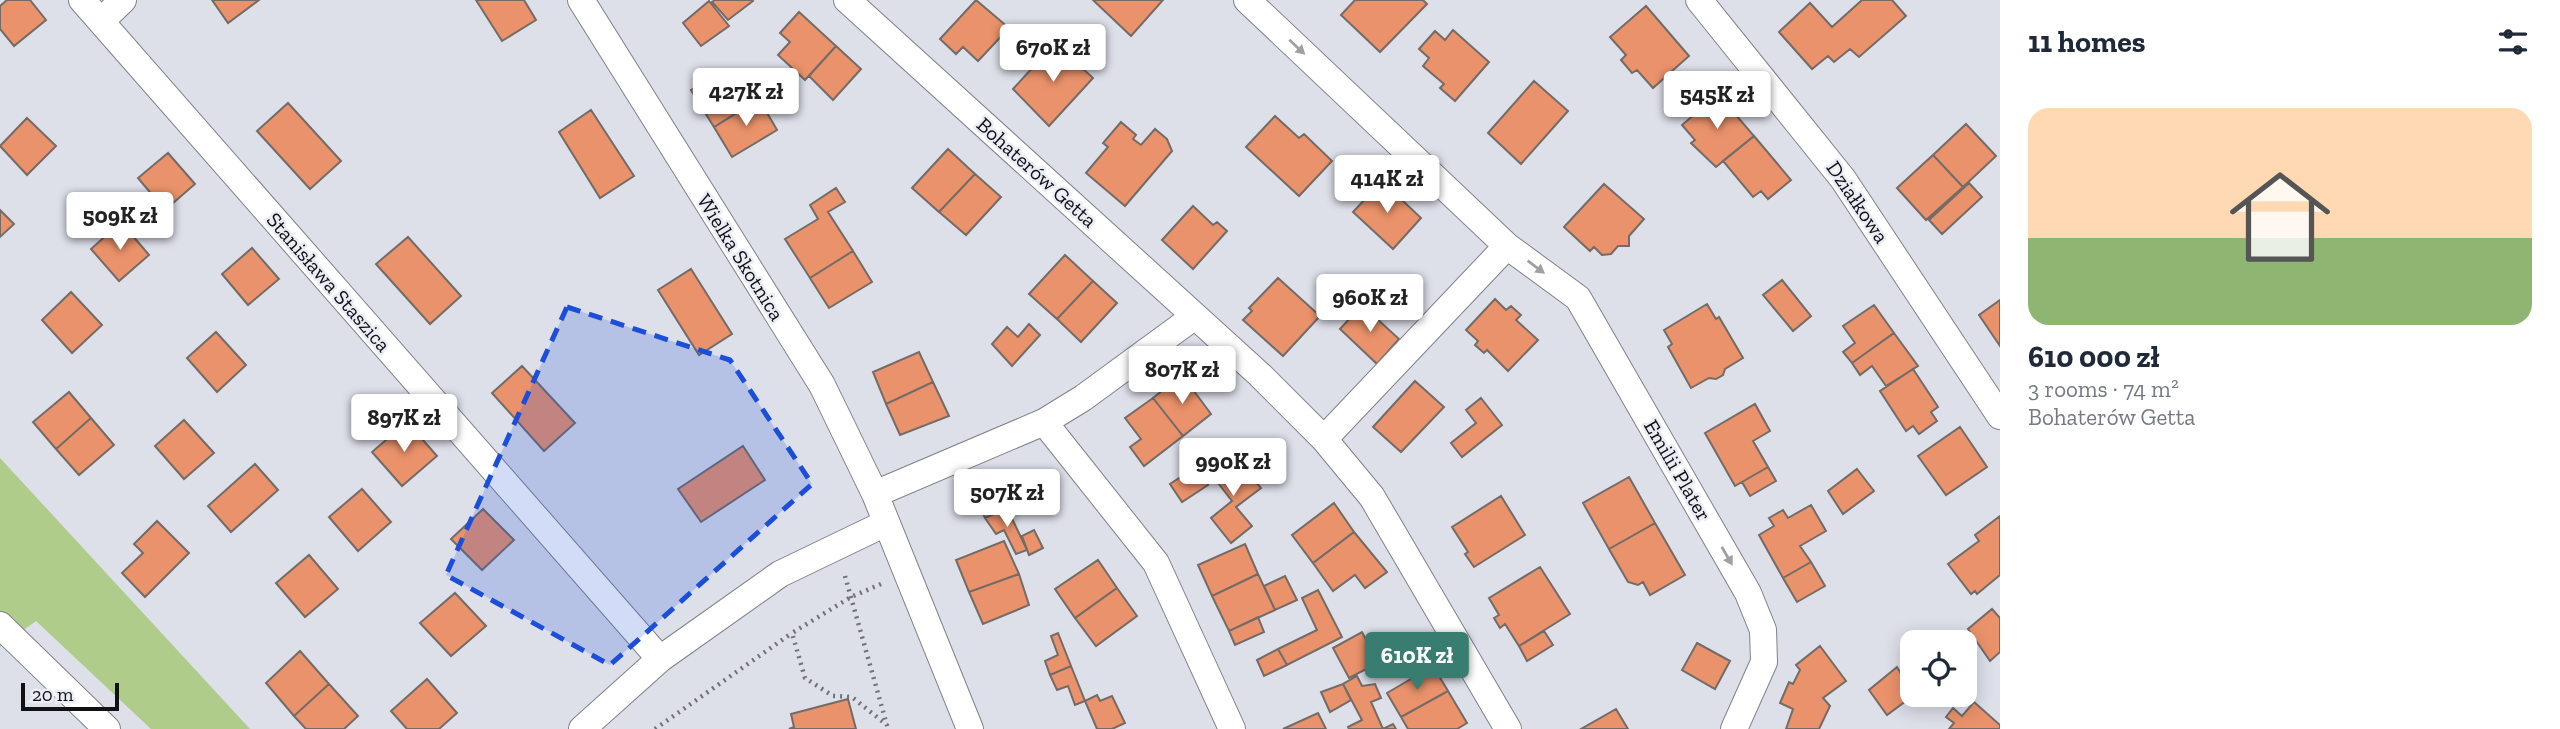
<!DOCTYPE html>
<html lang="en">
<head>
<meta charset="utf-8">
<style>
  body { margin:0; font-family:"Zilla Slab",serif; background:#f2f2f3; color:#1f2937; height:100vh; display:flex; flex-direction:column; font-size:26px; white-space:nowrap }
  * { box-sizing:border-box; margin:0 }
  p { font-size:23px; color:#747a83 }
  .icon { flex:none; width:38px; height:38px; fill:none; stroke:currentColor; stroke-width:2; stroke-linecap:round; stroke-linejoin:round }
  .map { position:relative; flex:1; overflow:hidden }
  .side { display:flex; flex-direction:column; background:#fff; width:560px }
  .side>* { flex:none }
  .fabs { position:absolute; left:1900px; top:630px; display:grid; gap:14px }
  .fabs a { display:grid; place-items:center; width:77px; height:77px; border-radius:14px; background:#fff; box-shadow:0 4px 18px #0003; font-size:35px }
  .scale { position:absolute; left:21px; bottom:18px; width:98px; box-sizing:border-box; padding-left:7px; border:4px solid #111114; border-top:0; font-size:19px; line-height:24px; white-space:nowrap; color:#111114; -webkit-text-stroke:5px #eaedf6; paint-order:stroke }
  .price { position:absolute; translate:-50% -60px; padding:0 16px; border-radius:7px; background:#fff; color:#222; font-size:23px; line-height:46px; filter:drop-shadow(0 2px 4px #0008) }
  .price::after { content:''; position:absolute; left:50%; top:42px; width:21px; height:16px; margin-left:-10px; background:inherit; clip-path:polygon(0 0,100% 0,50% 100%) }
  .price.active { background:#397d70; color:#fff }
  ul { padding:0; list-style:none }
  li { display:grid; align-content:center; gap:14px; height:371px; padding:0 28px }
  li span { display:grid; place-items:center; height:217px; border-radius:21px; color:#555 }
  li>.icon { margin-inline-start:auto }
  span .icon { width:126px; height:126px; fill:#fffc; stroke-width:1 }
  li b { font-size:30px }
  h2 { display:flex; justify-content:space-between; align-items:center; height:84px; padding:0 28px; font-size:30px }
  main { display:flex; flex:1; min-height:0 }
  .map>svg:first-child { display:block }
</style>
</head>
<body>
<main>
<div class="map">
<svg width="2000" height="729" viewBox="0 0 2000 729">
  <rect width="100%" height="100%" fill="#dddfe9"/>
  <path fill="#afcc8b" d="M0,458L250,729H151L36,621L0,647Z"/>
  <path fill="#ea926b" stroke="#746b67" stroke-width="2" d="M7,0H30L46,20L14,46L0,29V6Z
    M212,0H259L228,23Z
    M476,0H524L536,20L502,41Z
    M715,0H752L753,1L728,20L712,2Z
    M976,0L1009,28L978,61L963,47L956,54L940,39Z
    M1093,0H1163L1131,36Z
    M1355,0H1423L1427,4L1380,52L1341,15Z
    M1862,0H1892L1906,16L1859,57L1850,49L1834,62L1828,56L1812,69L1779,32L1810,3L1832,27Z
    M709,1L729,26L701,46L683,23Z
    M1646,6L1689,56L1653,88L1637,70L1632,73L1621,60L1626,55L1610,37Z
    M799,12L836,46L805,80L778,55L790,42L780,33Z
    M1453,30L1489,62L1455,101L1440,88L1444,84L1423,66L1429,58L1419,49L1435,31L1445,40Z
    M1055,43L1093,78L1049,126L1013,89Z
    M836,46L861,69L833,100L809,76Z
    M740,70L759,99L714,127L691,90L707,80L712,88Z
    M1534,81L1568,111L1521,164L1488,133Z
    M1718,94L1754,136L1716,167L1691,143L1695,140L1682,125Z
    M759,99L777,130L732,157L714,127Z
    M288,103L341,161L310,189L257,131Z
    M591,110L634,176L600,198L559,132Z
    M1275,116L1299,138L1304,134L1332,161L1299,196L1246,147Z
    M27,118L56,146L27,175L0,146Z
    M1121,122L1136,135L1133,139L1141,145L1155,129L1167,139L1172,151L1125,206L1086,173L1108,147L1103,143Z
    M1966,124L1996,156L1963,187L1933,155Z
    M1754,136L1791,180L1768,199L1761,191L1753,197L1723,161Z
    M948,149L975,174L939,212L912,188Z
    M168,153L195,184L165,210L138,178Z
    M1933,155L1963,187L1926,220L1897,188Z
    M975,174L1001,197L966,235L939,212Z
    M1382,181L1421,218L1393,249L1353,212Z
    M1969,183L1982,197L1942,234L1929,220Z
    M1604,184L1644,219L1629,236V246H1618L1611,254L1602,255L1594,247L1590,251L1564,227Z
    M836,188L845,202L828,212L853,251L810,278L785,239L818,219L810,205Z
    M1193,206L1213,225L1217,222L1227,231L1193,269L1162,240Z
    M0,210L14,224L0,237Z
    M121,222L149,255L119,281L91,249Z
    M408,237L461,296L430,324L376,264Z
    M252,248L279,279L248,305L222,274Z
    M853,251L872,282L829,308L810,278Z
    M1065,255L1093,281L1057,319L1029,294Z
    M691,269L732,334L699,355L658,290Z
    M1278,278L1320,316L1283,356L1243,320L1252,311L1249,308Z
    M1782,280L1811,316L1793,331L1763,295Z
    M1093,281L1117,303L1081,342L1057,319Z
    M71,292L102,325L72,353L42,320Z
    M1495,299L1506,310L1511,306L1521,315L1516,320L1538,340L1508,371L1487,350L1484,353L1475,345L1478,341L1466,330Z
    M2000,300V346L1979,315Z
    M1707,304L1716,319L1719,317L1743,358L1725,369L1723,375L1716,379L1709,378L1691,388L1668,347L1672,344L1664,330Z
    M1362,305L1399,339L1377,364L1340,329Z
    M1874,305L1894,333L1852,363L1843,352L1855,343L1843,326Z
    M1029,324L1040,335L1012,366L992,344L1007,327L1018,337Z
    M216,332L246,365L217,392L187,358Z
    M1894,333L1918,366L1886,386L1872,366L1860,375L1852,363Z
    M919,352L933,382L886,404L873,372Z
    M522,366L575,423L544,451L492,393Z
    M1913,369L1938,407L1931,412L1937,421L1919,434L1913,426L1906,431L1880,391Z
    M1182,375L1211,414L1183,436L1153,398Z
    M1415,381L1444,407L1401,452L1373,427Z
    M933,382L949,416L900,435L886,404Z
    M69,392L91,418L56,449L33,422Z
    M1153,398L1183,436L1144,466L1130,447L1141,439L1125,418Z
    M1481,398L1502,425L1462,457L1451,443L1476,423L1466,410Z
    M1755,404L1770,431L1753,441L1768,467L1735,486L1705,433Z
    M91,418L114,445L79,475L56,449Z
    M184,420L214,453L184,479L155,446Z
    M407,422L437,456L402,486L372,452Z
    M1960,427L1987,467L1946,495L1918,456Z
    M743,446L765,480L701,522L678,489Z
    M1227,455L1243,475L1247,471L1261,488L1236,507L1252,526L1231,543L1211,518L1232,501L1208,470Z
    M255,464L278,490L231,532L208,506Z
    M1196,467L1208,485L1182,502L1170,484Z
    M1768,467L1776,481L1750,496L1742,482Z
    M1857,469L1874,491L1843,514L1828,491Z
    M993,477L1007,508L985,518L971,486Z
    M1629,477L1655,523L1609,549L1583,503Z
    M362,489L391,522L358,551L329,517Z
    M1501,496L1525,535L1474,567L1465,554L1468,552L1452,527Z
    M1334,503L1354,532L1313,563L1292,535Z
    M1811,505L1826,531L1800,546L1811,562L1783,578L1759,535L1774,526L1769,518L1783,510L1788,518Z
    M1007,508L1027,550L1016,554L1004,530L996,534L985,518Z
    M483,509L514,540L482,570L451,539Z
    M2000,516V575L1977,594L1975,591L1971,594L1948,564L1979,541L1975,535Z
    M157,521L189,553L145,597L122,573L143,553L134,544Z
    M1655,523L1685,575L1650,595L1643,582L1638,585L1628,582L1609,549Z
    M1034,530L1043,548L1029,555L1022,536Z
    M1354,532L1387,572L1365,588L1355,575L1333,591L1313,563Z
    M1004,541L1019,574L969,592L956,560Z
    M1245,544L1258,574L1212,596L1198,565Z
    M309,555L338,589L305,617L276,583Z
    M1098,560L1117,588L1075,618L1055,589Z
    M1811,562L1825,586L1797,602L1783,578Z
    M1540,567L1570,614L1519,646L1505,624L1500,628L1494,618L1499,615L1489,598Z
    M1019,574L1029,605L983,624L969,592Z
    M1258,574L1275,610L1229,631L1212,596Z
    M1285,576L1297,600L1275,610L1264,586Z
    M1117,588L1137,616L1096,646L1075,618Z
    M1318,590L1342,637L1287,665L1278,649L1317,630L1302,598Z
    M455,593L486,626L451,656L420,623Z
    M1992,609L2000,618V652L1990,661L1968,629Z
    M1258,617L1264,632L1235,645L1229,631Z
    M1544,631L1553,645L1527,661L1519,646Z
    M1362,632L1378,663L1349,678L1333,648Z
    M1058,633L1071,666L1050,675L1045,661L1058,655L1051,636Z
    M1697,643L1730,661L1715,689L1682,670Z
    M1820,646L1846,681L1823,698L1830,706L1819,729H1786L1793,709L1780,703L1789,682L1793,684L1800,670L1796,665Z
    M1278,649L1287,665L1264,676L1257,660Z
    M300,651L329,684L294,716L266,683Z
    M1071,666L1085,701L1075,705L1068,686L1057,690L1050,675Z
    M1433,666L1448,691L1401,717L1387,693Z
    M1897,667L1914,695L1887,715L1869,690Z
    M1357,676L1362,686L1375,684L1381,698L1371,702L1383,729L1393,724L1396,729H1349L1348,727L1362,720L1343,684Z
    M427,679L457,713L439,729H407L391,711Z
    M329,684L358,716L344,729H306L294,716Z
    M1343,684L1351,700L1330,712L1321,692Z
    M1448,691L1467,723L1457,729H1408L1401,717Z
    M1097,695L1100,701L1112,696L1125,723L1112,729H1097L1085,701Z
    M848,699L856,729H789L794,727L791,714Z
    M1974,702L2000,725V729H1949L1954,723L1946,717L1953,708L1962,716Z
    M1616,709L1628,729H1581Z
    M1318,713L1326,729H1283Z"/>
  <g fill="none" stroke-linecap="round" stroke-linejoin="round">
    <g stroke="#80828a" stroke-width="28">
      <path id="street" d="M82,0L660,659
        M581,0L822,385L875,494L970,729
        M847,0L1260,375L1324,439L1372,497L1508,729
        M1247,0L1507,246L1578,298L1748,593L1763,630L1764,662L1734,729
        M1699,0L1843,179L2000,416
        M101,21L123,0
        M1044,422L1156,563L1232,729
        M1324,439L1507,246
        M875,494L1044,422L1083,398L1195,316
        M0,625L107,729
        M582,729L660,659L780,574L886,523"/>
    </g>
    <path stroke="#717278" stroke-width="4.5" stroke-dasharray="2 5" stroke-linecap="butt" d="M845,576L888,729
      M881,584L851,597L792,633L805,678L833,696L852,697L887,725
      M655,729L792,633"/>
    <use href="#street" stroke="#fff" stroke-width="26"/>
  </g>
  <defs><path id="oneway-solid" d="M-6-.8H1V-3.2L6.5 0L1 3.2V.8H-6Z" transform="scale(1.75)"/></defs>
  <g fill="#a0a0a1">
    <use href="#oneway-solid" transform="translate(1297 47) rotate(43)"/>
    <use href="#oneway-solid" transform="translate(1536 267) rotate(37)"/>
    <use href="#oneway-solid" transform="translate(1727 556) rotate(60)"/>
  </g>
  <path fill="#1d4ed8" fill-opacity="0.2" stroke="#1d4ed8" stroke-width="5" stroke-dasharray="14 9" stroke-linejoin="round" d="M567,307L730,360L812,484L610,665L446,575Z"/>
  <g text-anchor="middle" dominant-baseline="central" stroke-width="5" stroke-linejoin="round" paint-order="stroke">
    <g font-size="21" fill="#111114" stroke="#eaedf6">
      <text transform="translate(1037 172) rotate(42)">Bohaterów Getta</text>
      <text transform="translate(1858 202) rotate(56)">Działkowa</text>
      <text transform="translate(741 257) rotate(58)">Wielka Skotnica</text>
      <text transform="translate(329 282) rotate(49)">Stanisława Staszica</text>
      <text transform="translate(1678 470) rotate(60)">Emilii Plater</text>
    </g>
  </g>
</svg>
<div class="fabs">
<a><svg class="icon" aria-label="locate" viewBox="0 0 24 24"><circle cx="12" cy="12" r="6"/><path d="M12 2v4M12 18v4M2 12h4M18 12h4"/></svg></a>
</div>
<div class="scale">20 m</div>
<b class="price" style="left:1053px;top:84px">670K zł</b>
<b class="price" style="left:746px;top:128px">427K zł</b>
<b class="price" style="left:1717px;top:131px">545K zł</b>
<b class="price" style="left:1387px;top:215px">414K zł</b>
<b class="price" style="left:120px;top:252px">509K zł</b>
<b class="price" style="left:1370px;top:334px">960K zł</b>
<b class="price" style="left:1182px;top:406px">807K zł</b>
<b class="price" style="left:404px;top:454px">897K zł</b>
<b class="price" style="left:1233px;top:498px">990K zł</b>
<b class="price" style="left:1007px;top:529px">507K zł</b>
<b class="price active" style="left:1417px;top:692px">610K zł</b>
</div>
<section class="side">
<h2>11 homes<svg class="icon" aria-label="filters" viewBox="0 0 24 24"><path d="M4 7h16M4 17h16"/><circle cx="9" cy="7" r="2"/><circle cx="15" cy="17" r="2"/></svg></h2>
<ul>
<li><span style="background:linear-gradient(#ffd9b3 60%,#8fb573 0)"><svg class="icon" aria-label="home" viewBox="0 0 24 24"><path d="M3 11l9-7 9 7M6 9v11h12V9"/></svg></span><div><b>610 000 zł</b><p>3 rooms · 74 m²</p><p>Bohaterów Getta</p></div></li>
</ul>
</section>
</main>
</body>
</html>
